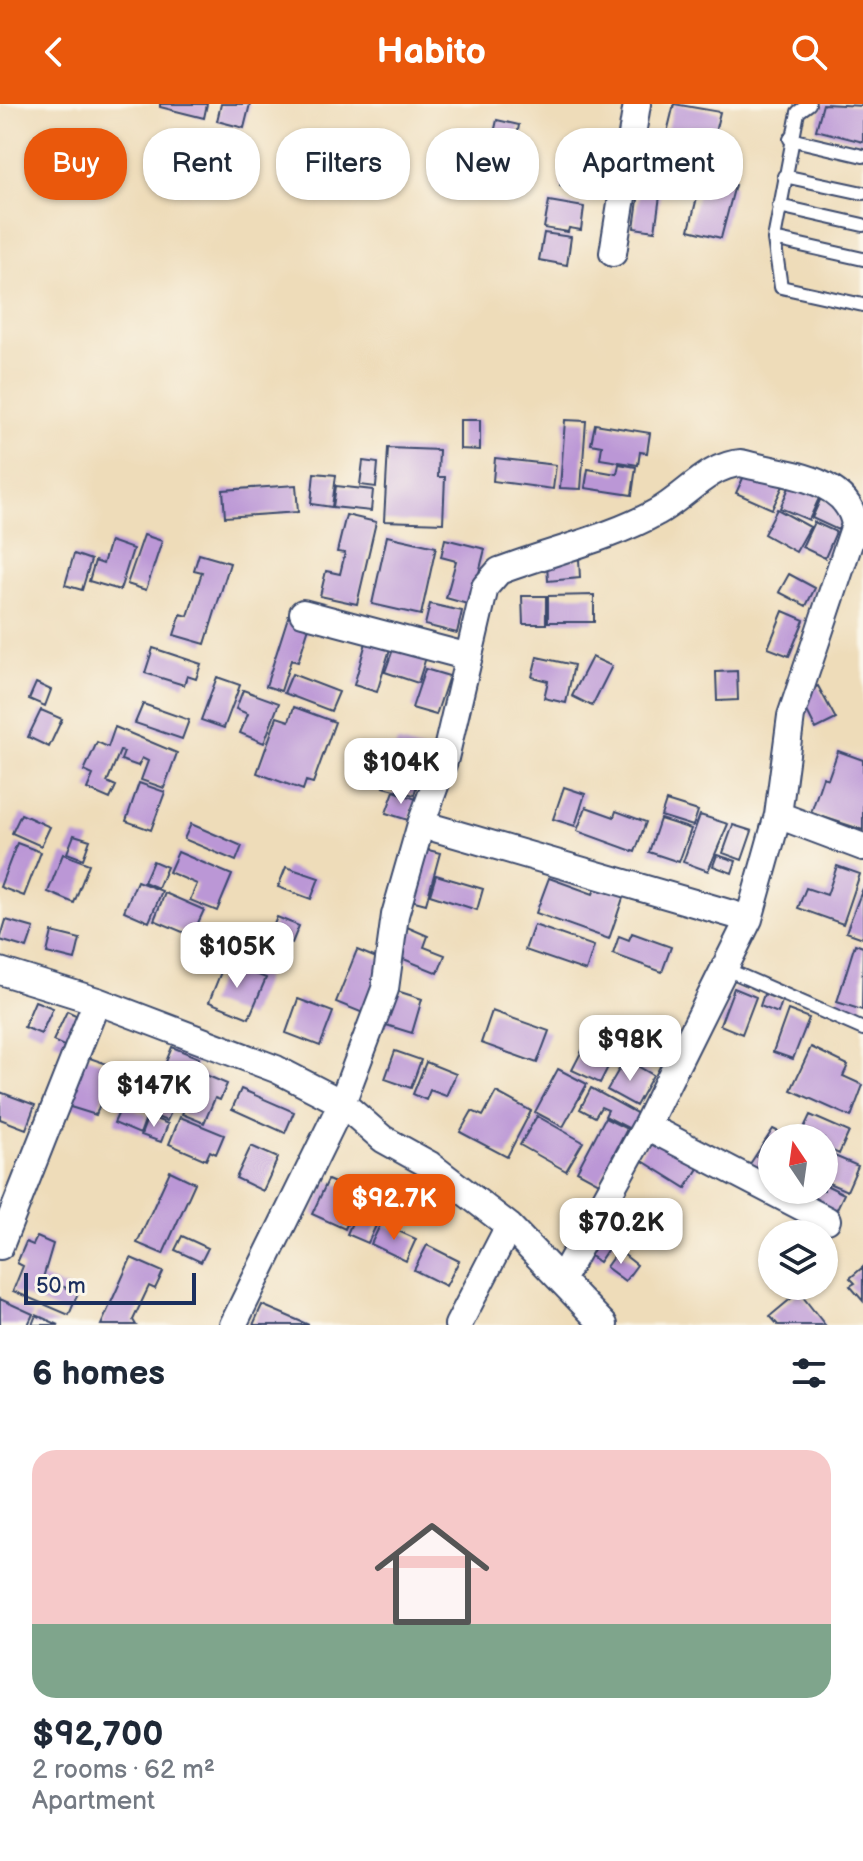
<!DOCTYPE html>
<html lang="en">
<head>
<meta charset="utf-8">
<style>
  body { margin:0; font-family:"Balsamiq Sans",sans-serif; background:#f6f6f7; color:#1f2937; height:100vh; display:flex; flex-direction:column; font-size:30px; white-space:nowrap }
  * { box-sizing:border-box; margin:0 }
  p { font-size:26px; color:#747a83 }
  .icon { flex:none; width:44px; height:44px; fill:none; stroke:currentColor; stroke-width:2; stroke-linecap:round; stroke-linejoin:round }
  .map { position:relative; height:1221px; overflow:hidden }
  .details { display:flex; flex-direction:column; background:#fff; flex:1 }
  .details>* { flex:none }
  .guide { position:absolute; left:24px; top:24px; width:816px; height:72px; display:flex; gap:16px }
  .needle { width:52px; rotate:347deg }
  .buttons { position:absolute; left:758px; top:1020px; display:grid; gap:16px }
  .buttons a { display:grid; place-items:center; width:80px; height:80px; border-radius:50%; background:#fff; box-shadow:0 2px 6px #0004; font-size:40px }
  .scale { position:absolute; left:24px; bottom:20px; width:172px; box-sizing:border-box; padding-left:8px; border:4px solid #1b2f5e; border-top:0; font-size:22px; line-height:28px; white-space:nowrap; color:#1b2f5e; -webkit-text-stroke:6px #fbf7ec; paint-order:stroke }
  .price { position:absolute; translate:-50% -68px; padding:0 18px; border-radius:16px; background:#fff; color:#222; font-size:26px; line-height:52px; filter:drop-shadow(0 2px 4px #0008) }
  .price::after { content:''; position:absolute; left:50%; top:48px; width:24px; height:18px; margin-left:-12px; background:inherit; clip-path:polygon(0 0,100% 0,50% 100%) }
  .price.on { background:#ea580c; color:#fff }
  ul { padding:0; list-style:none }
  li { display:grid; align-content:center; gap:16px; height:424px; padding:0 32px }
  li span { display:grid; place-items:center; height:248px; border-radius:24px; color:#555 }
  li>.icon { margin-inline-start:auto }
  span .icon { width:144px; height:144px; fill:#fffc; stroke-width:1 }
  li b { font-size:34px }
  h2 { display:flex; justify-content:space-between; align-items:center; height:96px; padding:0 32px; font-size:34px }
  .tag { padding:0 28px; border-radius:32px; background:#fff; box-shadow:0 2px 6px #0004; font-size:28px; line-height:72px }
  .tag.on { background:#ea580c; color:#fff }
  header { display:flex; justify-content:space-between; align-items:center; height:104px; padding:0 32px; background:#ea580c; color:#fff; font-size:36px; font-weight:700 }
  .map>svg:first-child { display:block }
</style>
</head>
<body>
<header><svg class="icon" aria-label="back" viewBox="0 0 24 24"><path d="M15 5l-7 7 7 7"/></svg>Habito<svg class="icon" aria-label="search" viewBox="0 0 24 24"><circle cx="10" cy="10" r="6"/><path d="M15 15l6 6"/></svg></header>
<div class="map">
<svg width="863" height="1221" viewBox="0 0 863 1221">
  <rect width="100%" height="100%" fill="#fbf7ec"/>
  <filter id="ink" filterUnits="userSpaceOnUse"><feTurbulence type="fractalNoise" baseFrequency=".0125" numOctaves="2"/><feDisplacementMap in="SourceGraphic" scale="16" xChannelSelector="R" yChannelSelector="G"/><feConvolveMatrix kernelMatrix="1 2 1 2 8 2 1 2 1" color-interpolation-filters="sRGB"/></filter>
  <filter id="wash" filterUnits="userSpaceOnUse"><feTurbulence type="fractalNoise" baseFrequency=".006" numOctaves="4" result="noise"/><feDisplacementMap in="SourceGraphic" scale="32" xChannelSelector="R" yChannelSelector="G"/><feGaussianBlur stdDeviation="1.8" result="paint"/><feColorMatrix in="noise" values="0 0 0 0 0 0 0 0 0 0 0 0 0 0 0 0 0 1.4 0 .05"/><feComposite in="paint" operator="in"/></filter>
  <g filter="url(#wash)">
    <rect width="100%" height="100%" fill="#eedcb9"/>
    <g id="blocks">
      <path fill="#bb97d6" d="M160,0H207L204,14L160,3Z
        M221,0H250L244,24L217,17Z
        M674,0L720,8L710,48L665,37Z
        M823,0L863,2V38L816,26Z
        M497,16L519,21L515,43L492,38Z
        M564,70L589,77L586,89L560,82Z
        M702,73L735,81L721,134L689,126Z
        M640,82L661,85L655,127L634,124Z
        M549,97L584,103L581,126L569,124L568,128L544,124Z
        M544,129L571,133L567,161L539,156Z
        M460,316H480V346L460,345Z
        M565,316L586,317L581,385L560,384Z
        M595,320L650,329L647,349L640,348L638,361L600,355L602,342L591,340Z
        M388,344L439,346L438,373H445L443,419L384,417Z
        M495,354L556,361L553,385L493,377Z
        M363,357L378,359L376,383L360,381Z
        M619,360L636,363L632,391L585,384L588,365L617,370Z
        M314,369L336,371L332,403L311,400Z
        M745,370L784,380L772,405L736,389Z
        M791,379L820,392L809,416L780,404Z
        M296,381L298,408L225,413L223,386Z
        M336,382L373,386L371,407L333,403Z
        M821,394L847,406L838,426L812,414Z
        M777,405L810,423L796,448L764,430Z
        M346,411L376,418L357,500L320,492L326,467L340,470L345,449L337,448Z
        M814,418L836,428L825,454L802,443Z
        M144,431L162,437L146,486L127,480Z
        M387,432L436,443L421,511L372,500Z
        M445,435L485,445L471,501L446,494L456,457L441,453Z
        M110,437L133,445L120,486L89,477L95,457L103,460Z
        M74,450L91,456L82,486L65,481Z
        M199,450L230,459L205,540L174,531L181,510L188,512L202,468L194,466Z
        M579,455L580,474L548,477L547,458Z
        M789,470L815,484L806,502L779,488Z
        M594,491V518H548V492Z
        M522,492H546V520H523Z
        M430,500L462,507L457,529L425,521Z
        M783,507L804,516L789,552L768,544Z
        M289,510L311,517L298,558L291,556L281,587L266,582Z
        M369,528L393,535L377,588L354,581Z
        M396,537L428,547L418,579L385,568Z
        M153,544L201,560L196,575L187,572L184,581L145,569Z
        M537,553L574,561L566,599L544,594L548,577L532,573Z
        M592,553L612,562L592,602L572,592Z
        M425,565L449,572L436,611L412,604Z
        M737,567L738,596L717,597L716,568Z
        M292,570L339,588L331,607L284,589Z
        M217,573L240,581L224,624L201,616Z
        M36,579L51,586L45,602L29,595Z
        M818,582L836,615L816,625L799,591Z
        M243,586L279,599L264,639L240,629L248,610L236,605Z
        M143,600L189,616L182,635L135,619Z
        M294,603L335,618L313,679L306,677L303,686L257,669L277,613L289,617Z
        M41,606L62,615L49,643L28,633Z
        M115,623L177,649L164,684L141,676L148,657L142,654L138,662L121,656L124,648L120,647L107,678L116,682L110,695L87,685L93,671L84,667L97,638L108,643Z
        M397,638L427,647L414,691L384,683Z
        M838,647L863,656V726L811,709L823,673L828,675Z
        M139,679L165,688L151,726L126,717Z
        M564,683L585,690L575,722L553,715Z
        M394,687L416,695L408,716L386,709Z
        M666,697L698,707L693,722L661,712Z
        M586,703L614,713L616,707L646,718L635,748L577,727Z
        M21,710L50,723L41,742L12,729Z
        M700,711L728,720L708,767L683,758Z
        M660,715L691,725L679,758L649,748Z
        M191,720L242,742L236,757L184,735Z
        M733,721L752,727L742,756L723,749Z
        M74,731L90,736L83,755L67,749Z
        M17,739L41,748L24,792L0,783Z
        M421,744L440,749L426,800L407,795Z
        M178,748L232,771L217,807L190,796L197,780L169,768Z
        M63,750L89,760L74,799L48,788Z
        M717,751L736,757L732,769L713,762Z
        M153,757L167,763L158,784L144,778Z
        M837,762L860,770L843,820L798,804L806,784L827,791Z
        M286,763L319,774L311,795L278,783Z
        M436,771L483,785L477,806L430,791Z
        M549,774L593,790L598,778L625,788L609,835L536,809Z
        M137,777L162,787L149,818L124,807Z
        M863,784V834L846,828Z
        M165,789L204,806L192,832L154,816Z
        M277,813L299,822L292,839L270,830Z
        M6,816L34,824L27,844L0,836Z
        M534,821L594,842L586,867L525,846Z
        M407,823L428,832L424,843L445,851L438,869L396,852Z
        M52,828L80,835L75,856L47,849Z
        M632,829L671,843L662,868L613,850L619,832L629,836Z
        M855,840L863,843L862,906L837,898Z
        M357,846L384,857L363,909L336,898Z
        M225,858L266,874L249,914L209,898Z
        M734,884L756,893L742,930L720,921Z
        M394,886L422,895L412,929L383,920Z
        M764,890L782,897L778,909L760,902Z
        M298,895L333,908L320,942L286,929Z
        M35,897L53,904L41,930L24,923Z
        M788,906L809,914L793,955L773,948Z
        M67,907L80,913L66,943L53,937Z
        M492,907L549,927L537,959L481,939Z
        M588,935L615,949L600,979L572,966Z
        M172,943L199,954L182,996L155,985Z
        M811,943L848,961L843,972L863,981L851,1013L791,986Z
        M395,947L421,956L411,984L385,975Z
        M81,951L113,962L96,1011L64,1001Z
        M625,955L653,971L636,1002L607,986Z
        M426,958L456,970L446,992L430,986L426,996L413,990Z
        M558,965L587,980L563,1023L535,1008Z
        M199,968L227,980L220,996L215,994L204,1019L182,1010Z
        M591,984L640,1011L632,1026L605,1012L608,1006L601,1003L595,1013L580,1005Z
        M241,985L294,1008L285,1029L232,1005Z
        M0,988L35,1001L26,1025L0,1015Z
        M496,988L531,1007L507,1053L460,1028L472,1007L483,1012Z
        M155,994L174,1001L167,1017L149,1010Z
        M122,1001L147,1011L140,1030L114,1019Z
        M810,1011L849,1028L839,1050L824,1043V1034L800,1032Z
        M148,1012L168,1020L161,1038L141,1031Z
        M537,1012L583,1038L566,1067L520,1041Z
        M180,1013L224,1031L216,1050L210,1047L206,1056L169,1040Z
        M605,1014L627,1025L599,1079L577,1067Z
        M773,1025L791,1034H772V1077L746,1066Z
        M652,1032L700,1061L686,1084L638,1054Z
        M251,1042L278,1054L263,1087L236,1074Z
        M825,1048L858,1062L847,1087L824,1077Z
        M170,1067L195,1079L163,1150L137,1139Z
        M328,1076L360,1090L345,1125L312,1110Z
        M824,1080L844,1090L834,1111L784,1086H824Z
        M619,1095L642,1110L624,1135L607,1124L612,1116L607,1113Z
        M358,1105L379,1115L368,1139L347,1130Z
        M801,1109L830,1122L826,1130H791Z
        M381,1119L416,1135L406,1157L371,1140Z
        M598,1125L614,1136L599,1158L582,1146Z
        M182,1132L208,1144L201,1158L175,1146Z
        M37,1133L53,1140L43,1174L78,1189L69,1211L13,1187L23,1162L17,1159L26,1138L33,1141Z
        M427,1141L459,1157L446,1182L414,1166Z
        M618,1146L637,1161L625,1177L606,1163Z
        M131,1154L163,1168L155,1185L149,1182L133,1216L136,1221H101Z
        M863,1163V1197L850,1182L855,1179L850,1174Z
        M799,1188L825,1221H778L770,1212Z
        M0,1195L33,1210L28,1221H0Z
        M262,1201L309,1221H253Z
        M36,1211L59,1221H32Z"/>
    </g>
  </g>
  <g filter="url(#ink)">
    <use href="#blocks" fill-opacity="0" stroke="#3b496c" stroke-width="2"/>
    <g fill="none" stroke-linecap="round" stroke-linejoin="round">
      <g stroke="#3b496c" stroke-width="16">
        <path id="lane" d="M809,0L798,8L774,135L781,183L863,201
          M790,35L863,52
          M784,72L863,89
          M779,102L863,121
          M774,135L863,155
          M726,865L863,925"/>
      </g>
      <g stroke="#3b496c" stroke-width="30">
        <path id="street" d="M613,149L637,0
          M303,509L469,553
          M778,711L863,743
          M0,867L97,897L276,965L342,999L383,1035L430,1061L509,1122L604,1221
          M646,1022L827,1116
          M0,1142L97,897
          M561,1176L646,1022L749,815L778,711L791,612L855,421C848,372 781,370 741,359C708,361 685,393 657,408C611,434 549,448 499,467L485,483L445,654L421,720L749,815
          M233,1221L342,999L385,885L395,811L421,720
          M458,1221L509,1122"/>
      </g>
      <use href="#lane" stroke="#fff" stroke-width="12"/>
      <use href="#street" stroke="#fff" stroke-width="26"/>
    </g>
  </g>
</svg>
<div class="buttons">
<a><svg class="needle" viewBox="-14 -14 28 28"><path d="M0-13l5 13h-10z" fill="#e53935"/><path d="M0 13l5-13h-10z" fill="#747a83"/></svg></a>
<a><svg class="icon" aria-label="layers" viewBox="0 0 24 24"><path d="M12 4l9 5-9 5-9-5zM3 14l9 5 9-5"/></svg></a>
</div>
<div class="scale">50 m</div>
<b class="price" style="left:401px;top:702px">$104K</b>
<b class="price" style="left:237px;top:886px">$105K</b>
<b class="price" style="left:630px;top:979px">$98K</b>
<b class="price" style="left:154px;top:1025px">$147K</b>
<b class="price on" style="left:394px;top:1138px">$92.7K</b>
<b class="price" style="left:621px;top:1162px">$70.2K</b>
<div class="guide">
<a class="tag on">Buy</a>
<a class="tag">Rent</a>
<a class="tag">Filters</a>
<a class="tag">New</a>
<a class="tag">Apartment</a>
</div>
</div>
<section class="details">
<h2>6 homes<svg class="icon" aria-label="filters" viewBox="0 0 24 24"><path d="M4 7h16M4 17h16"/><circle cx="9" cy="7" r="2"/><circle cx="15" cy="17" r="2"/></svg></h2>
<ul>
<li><span style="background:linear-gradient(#f6c9c9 70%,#7fa58c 0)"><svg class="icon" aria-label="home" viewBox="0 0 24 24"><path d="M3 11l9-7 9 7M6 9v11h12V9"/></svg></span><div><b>$92,700</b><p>2 rooms · 62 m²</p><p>Apartment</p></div></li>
</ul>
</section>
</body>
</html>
